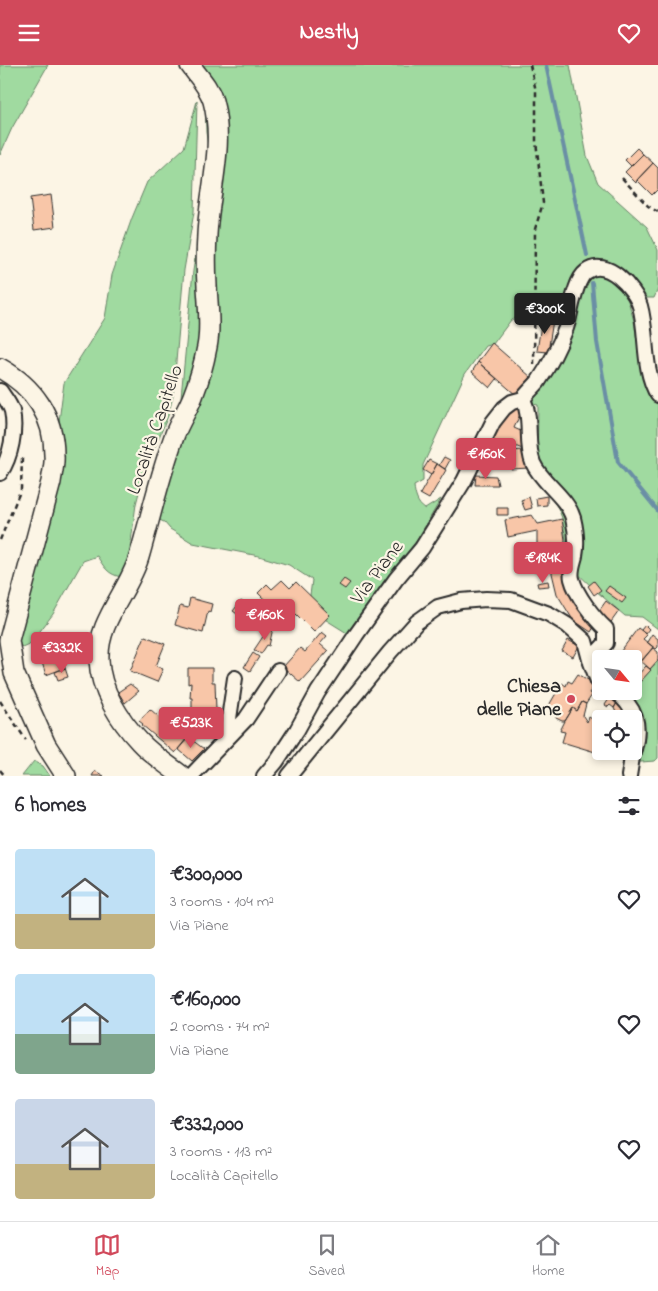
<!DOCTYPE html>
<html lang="en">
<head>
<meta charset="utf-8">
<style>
  body { margin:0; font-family:"Indie Flower",sans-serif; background:#f7f7f7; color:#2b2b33; height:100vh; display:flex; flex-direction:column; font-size:19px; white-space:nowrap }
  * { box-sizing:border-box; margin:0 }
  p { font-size:16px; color:#7c7c81 }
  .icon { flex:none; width:28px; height:28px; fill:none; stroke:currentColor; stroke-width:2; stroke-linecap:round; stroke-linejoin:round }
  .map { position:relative; height:711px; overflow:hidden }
  .panel { display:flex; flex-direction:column; background:#fff; flex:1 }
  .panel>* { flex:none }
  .needle { width:32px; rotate:119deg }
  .controls { position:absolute; left:592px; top:585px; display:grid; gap:10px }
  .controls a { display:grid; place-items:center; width:50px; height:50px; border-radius:5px; background:#fff; box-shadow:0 2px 8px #0003; font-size:25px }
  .price { position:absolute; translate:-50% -42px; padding:0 11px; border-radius:5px; background:#d1495b; color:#fff; font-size:16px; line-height:32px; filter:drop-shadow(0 1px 2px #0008) }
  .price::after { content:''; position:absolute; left:50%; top:30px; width:15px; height:11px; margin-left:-8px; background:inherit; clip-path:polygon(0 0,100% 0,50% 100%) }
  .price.on { background:#222; color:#fff }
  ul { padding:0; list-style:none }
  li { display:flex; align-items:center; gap:15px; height:125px; padding:0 15px }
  li span { display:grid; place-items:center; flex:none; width:140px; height:100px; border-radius:5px; color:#555 }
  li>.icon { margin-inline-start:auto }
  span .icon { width:60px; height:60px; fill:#fffc; stroke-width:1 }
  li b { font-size:21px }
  h2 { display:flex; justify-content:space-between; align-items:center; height:60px; padding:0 15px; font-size:21px }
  header { display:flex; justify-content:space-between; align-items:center; height:65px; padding:0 15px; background:#d1495b; color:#fff; font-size:22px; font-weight:700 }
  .dock { display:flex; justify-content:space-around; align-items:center; height:70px; border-top:1px solid #e1e1e2; background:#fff; font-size:14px; color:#7c7c81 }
  .dock a { display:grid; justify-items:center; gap:2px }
  .dock .on { color:#d1495b }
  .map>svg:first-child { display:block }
</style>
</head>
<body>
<header><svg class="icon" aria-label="menu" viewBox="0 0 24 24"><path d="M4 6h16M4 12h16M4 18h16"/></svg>Nestly<svg class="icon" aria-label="heart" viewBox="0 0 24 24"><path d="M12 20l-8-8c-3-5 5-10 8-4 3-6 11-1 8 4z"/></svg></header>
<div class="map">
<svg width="658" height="711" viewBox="0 0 658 711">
  <rect width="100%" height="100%" fill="#fcf5e5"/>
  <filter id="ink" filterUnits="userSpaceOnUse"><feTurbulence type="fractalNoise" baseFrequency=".02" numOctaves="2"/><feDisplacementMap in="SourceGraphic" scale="10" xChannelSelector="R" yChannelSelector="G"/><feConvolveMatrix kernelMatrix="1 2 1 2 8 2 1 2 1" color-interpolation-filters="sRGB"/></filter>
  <g filter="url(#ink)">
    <path fill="#a0daa0" stroke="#668266" d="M0,0H48L12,63L0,90Z
      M191,0H570L587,91L598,118L647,162L658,185V224L654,233H646L629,210L604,200L574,227L511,255L493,279L485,281L465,309L423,400V416L414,421C415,430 417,439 425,444L441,434L417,475L347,568L323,553L309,538L312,515L289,500L259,491L193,478L170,464L164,457L143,448L176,353L181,332L193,206L202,148L213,122L206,67L205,27Z
      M197,36L194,147L184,205L173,331L168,351L144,408L136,439L128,499L122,512C108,510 104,502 97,491L83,496L53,549L31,578L22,582L18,577L32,528L59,413L55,387L64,318L105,253L112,210L132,153L147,117L184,83Z
      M587,209H610L627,232L634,256L639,289L650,322L658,336V564L642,552L625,551L595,525L571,502L562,453L558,443L537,413L538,340L528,338Z
      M658,596V693L655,696L627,698L634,654H627L618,632L624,626H634V620H635Z
      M34,696L43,701L50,711H22Z"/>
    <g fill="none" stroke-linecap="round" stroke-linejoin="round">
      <path stroke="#6b8fa5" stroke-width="4" d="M546,0L587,190
        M592,218L597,277L618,397L658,446"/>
    </g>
    <path fill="#f8c6a8" stroke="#2b2b2b" d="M637,83L643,89L631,101L625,95Z
      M643,89L653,98L637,115L636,118L625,107Z
      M653,98L658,103V124L652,130L637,115Z
      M51,130L55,162L34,165L30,133Z
      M542,253L553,255L548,287L537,286Z
      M492,278L531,312L516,330L478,297Z
      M478,297L497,314L490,323L472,307Z
      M511,339L522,345L514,363L523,367L525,385L505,377L503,382L489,378L496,360L499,361Z
      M523,385V391H528L529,403L511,404L510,386Z
      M484,388L487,389L484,403L480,402Z
      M444,392L450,395L445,404L439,400Z
      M429,395L437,399L431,410L423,405Z
      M437,399L446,405L429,434L420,429Z
      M476,410L496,411L498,420H475Z
      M547,431V440L537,441L536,433Z
      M529,432L532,443L525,445L521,435Z
      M497,443H508V450H497Z
      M532,450L538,459L562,454L565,475L563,509L571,524L597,557L591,567L573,555L557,529L551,504L534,507L532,496L537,495V466L508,472L505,455Z
      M344,514L350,518L345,524L339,520Z
      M282,515L290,523L296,517L330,550L314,567L296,549L288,557L258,528L267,519L272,524Z
      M548,516L549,521L538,522L537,518Z
      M594,516L601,525L594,530L588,521Z
      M609,521L626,533L622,538L605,526Z
      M190,533L212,539L210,547L208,546L203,568L175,560L180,541L188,543Z
      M241,536L252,545L244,554L233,546Z
      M606,536L619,546L609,560L596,550Z
      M645,560L649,564L645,569L641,565Z
      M270,561L273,563L269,581L267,580L261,589L254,585Z
      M638,563L647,570L643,574L653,582L634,606V594H615Z
      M322,567L327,571L320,579L328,586L300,617L283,602L300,583L305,587Z
      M652,569L658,574V582L656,584L647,577Z
      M145,571L165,579L156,601L163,604L157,617L130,606Z
      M568,575L579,581L573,592L562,586Z
      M653,583L658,587V595L650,604L641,596Z
      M59,584L65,603L46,610L40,591Z
      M253,588L259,592L250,606L244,602Z
      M646,601L651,605L640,617L635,613Z
      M65,603L68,612L58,615L55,607Z
      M188,603H212V617H215L216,645L218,644V660H194V645H192V633H190L191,618L188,619Z
      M578,609L595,619L589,628L592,630L586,639L582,637L577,646L573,643L565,656H562L556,653L555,647L548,642L562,618L566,621L568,616L572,618Z
      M130,619L139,626L125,638L118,627Z
      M611,631L618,636L614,643L610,640L608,642L605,640Z
      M618,636L623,643L628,654H619L614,643Z
      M582,637L586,639L583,651L587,657L589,652L601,660V686H628L625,696L562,677L565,667L560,666L565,656L573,643L577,646Z
      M150,644L175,666L177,664L188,673L175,688L142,660L143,659L139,656Z
      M188,672L204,684L192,696L178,684Z
      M95,706L104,711H92Z"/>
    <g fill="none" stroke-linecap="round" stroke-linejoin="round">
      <g stroke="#2b2b2b" stroke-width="18">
        <path id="street" d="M0,326C4,332 10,339 12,346C16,365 11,392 0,408
          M523,334C533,355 525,378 533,398C541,417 567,432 573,453C576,465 577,480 575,491C573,499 570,506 572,514C576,530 594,553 606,564V578L590,595
          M615,626C635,642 641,659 634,684
          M226,674L235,613
          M191,711L246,654L278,606
          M264,711L276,697L297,665L318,627L356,570L396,514L422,483L464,416L493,357L504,343L512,337L523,334C527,328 533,323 538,317C549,301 559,282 566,263C571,249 574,216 586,207C606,191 635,224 640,241C648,269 642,304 658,330
          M289,711L390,587L417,557L438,542L461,536L486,534L511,535L549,549L567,560L585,576L590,595L598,616L601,618
          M629,711L633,686"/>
      </g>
      <g stroke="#2b2b2b" stroke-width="22">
        <path id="secondary" d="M0,303C34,322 54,351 54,390C55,399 52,409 51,417L9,575L14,608L46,680L66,711
          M182,711C168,700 152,690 140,677C120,656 100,625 99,595C97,556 128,528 139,492C151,451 160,409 175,369C180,356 188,344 193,331C199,316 204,298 207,282C211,262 208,241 207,221C206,204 206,187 207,170C209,126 225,80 213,36C209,22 198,11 190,0"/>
      </g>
      <path stroke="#2b2b2b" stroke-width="2.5" stroke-dasharray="5 4" stroke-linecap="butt" d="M530,0L536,26V76L543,138L535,164L534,299
        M622,113L648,141L658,147
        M0,475L21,424L22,393
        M0,636L26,675
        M0,705L5,711"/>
      <use href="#street" stroke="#fcf5e5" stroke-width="14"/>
      <use href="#secondary" stroke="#fcf5e5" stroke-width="19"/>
    </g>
  </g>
  <circle fill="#d1495b" stroke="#fcf5e5" stroke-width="2" cx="571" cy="634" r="5"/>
  <g text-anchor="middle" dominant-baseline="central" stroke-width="4.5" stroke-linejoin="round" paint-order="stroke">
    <g font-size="20" fill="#2b2b2b" stroke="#fcf5e5">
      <text transform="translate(156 365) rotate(-71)">Località Capitello</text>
      <text transform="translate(378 508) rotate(-53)">Via Piane</text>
    </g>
    <g font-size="20" font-weight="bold" fill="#2b2b2b" stroke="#fcf5e5" text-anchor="end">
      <text x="561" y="622">Chiesa<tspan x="561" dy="23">delle Piane</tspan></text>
    </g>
  </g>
</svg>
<div class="controls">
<a><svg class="needle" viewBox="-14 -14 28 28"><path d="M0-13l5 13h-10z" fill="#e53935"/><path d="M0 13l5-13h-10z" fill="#7c7c81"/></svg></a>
<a><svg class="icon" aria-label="locate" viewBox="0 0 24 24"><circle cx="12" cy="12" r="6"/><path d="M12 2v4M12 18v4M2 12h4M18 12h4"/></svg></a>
</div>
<b class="price on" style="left:545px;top:270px">€300K</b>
<b class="price" style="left:486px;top:415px">€160K</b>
<b class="price" style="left:543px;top:519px">€184K</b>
<b class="price" style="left:265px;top:576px">€160K</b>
<b class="price" style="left:62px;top:609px">€332K</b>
<b class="price" style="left:191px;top:684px">€523K</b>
</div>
<section class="panel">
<h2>6 homes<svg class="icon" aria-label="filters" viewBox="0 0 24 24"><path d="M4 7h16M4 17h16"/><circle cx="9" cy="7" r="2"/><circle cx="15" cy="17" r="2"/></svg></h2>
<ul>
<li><span style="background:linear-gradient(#bfe0f5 65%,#c2b280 0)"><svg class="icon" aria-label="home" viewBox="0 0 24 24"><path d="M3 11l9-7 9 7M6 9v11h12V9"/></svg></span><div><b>€300,000</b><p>3 rooms · 104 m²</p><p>Via Piane</p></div><svg class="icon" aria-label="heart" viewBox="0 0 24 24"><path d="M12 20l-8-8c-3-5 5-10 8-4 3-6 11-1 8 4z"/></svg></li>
<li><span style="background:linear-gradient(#bfe0f5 60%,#7fa58c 0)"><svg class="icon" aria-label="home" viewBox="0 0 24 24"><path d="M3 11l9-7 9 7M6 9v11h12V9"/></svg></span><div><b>€160,000</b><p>2 rooms · 74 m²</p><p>Via Piane</p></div><svg class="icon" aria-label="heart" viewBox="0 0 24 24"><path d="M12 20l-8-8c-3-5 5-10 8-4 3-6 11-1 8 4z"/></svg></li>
<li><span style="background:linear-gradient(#c9d6e8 65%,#c2b280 0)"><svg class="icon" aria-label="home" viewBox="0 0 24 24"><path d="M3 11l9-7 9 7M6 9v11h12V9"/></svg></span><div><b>€332,000</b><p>3 rooms · 113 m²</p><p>Località Capitello</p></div><svg class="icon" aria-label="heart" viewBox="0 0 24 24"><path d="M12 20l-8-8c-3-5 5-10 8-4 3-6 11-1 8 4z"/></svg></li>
</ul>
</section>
<nav class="dock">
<a class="on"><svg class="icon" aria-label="map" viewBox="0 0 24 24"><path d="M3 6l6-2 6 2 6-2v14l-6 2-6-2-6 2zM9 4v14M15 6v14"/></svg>Map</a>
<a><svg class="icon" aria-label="saved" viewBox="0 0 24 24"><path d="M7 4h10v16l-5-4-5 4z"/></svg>Saved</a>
<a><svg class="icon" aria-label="home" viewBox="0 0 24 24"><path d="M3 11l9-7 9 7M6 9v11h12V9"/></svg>Home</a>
</nav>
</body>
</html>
